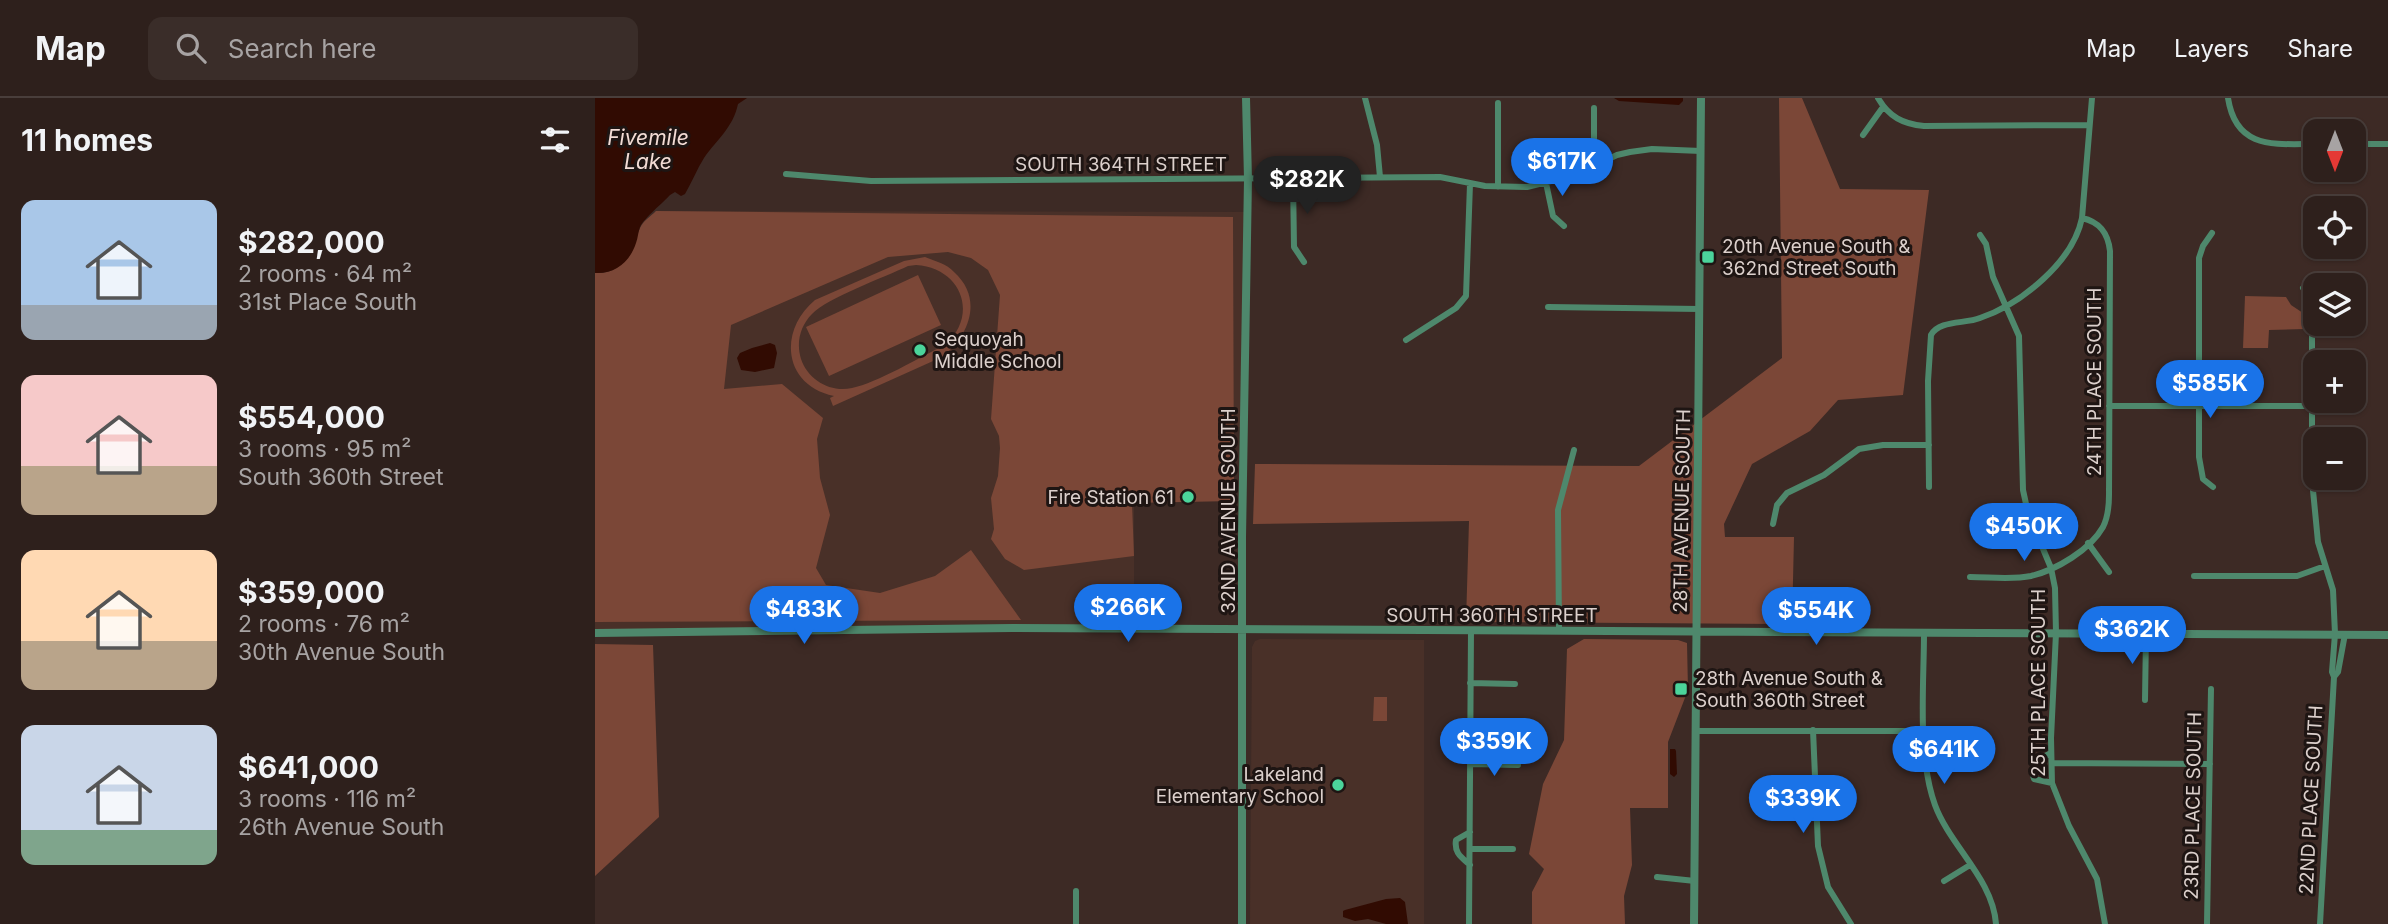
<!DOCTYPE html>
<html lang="en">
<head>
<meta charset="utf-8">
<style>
  body { margin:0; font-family:Inter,sans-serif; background:#3a2d29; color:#f1f3f6; height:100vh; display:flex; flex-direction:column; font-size:26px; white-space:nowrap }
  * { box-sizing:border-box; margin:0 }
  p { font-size:23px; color:#a7a3a3 }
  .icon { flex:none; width:38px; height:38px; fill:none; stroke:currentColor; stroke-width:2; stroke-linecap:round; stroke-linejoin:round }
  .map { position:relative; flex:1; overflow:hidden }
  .panel { display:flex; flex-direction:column; background:#2e201c; width:595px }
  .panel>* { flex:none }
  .needle { width:46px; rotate:180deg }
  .tools { position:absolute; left:1708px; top:21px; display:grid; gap:14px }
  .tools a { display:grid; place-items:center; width:63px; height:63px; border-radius:14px; background:#2e201c; box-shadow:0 2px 5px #0004,0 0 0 2px #493e3b; font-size:35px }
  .price { position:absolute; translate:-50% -60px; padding:0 16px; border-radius:24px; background:#1a73e8; color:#fff; font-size:23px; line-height:46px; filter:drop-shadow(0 2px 4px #0008) }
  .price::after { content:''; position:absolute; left:50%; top:42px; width:21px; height:16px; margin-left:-10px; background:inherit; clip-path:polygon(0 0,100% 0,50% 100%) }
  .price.current { background:#222; color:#fff }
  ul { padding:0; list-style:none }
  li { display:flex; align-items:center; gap:21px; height:175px; padding:0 21px }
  li span { display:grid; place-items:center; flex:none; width:196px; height:140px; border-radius:14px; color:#555 }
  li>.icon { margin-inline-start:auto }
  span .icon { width:84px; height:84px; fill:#fffc; stroke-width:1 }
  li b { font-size:30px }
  h2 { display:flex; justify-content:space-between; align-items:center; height:84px; padding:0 21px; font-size:30px }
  header { display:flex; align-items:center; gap:42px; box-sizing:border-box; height:98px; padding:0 35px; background:#2e201c; border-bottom:2px solid #493e3b }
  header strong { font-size:33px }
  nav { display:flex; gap:38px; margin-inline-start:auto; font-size:24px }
  .search { width:490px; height:63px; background:#3a2d29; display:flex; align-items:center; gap:18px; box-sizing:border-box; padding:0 24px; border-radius:14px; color:#a7a3a3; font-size:26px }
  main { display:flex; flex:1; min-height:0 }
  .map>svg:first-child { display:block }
</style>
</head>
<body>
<header>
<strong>Map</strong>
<div class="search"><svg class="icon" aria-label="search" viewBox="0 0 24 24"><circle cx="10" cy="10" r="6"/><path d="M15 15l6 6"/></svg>Search here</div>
<nav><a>Map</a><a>Layers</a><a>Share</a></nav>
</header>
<main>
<section class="panel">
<h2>11 homes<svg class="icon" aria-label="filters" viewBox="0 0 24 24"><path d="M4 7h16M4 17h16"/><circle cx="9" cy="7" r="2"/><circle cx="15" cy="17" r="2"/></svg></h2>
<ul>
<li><span style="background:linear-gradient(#a9c7e8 75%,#9aa5b1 0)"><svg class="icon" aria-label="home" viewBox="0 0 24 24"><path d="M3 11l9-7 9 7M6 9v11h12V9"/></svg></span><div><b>$282,000</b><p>2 rooms · 64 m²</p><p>31st Place South</p></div></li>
<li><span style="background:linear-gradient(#f6c9c9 65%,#b9a48a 0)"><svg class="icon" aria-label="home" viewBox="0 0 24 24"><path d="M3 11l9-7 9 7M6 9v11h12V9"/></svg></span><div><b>$554,000</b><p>3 rooms · 95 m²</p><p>South 360th Street</p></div></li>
<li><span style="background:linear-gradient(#ffd9b3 65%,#b9a48a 0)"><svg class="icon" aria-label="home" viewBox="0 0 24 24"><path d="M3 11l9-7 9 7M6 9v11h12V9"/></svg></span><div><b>$359,000</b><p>2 rooms · 76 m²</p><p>30th Avenue South</p></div></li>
<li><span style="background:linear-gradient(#c9d6e8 75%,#7fa58c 0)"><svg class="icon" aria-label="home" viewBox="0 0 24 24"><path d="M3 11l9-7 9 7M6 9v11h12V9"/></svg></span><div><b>$641,000</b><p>3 rooms · 116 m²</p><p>26th Avenue South</p></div></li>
</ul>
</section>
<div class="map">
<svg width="1793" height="826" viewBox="0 0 1793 826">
  <rect width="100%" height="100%" fill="#3d2a25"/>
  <path fill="#493028" d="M61,113L652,114L649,329H539V532L0,535V175H8L28,166L47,127Z
    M665,541L829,542V826H655L657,549L660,543Z"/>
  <path fill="#7b4737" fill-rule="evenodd" d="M1184,0H1207L1245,91L1334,92L1308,297L1243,302L1215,333L1157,366L1129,426L1130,439H1199L1197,526L871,524L874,423L658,426L660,366L1044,368L1187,260Z
    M61,113L638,119L639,403L537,405L539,458L429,472L410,461L396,441L399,431L396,400L403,378L405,350L404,338L396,321L405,197L393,172L376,160L353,154L293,159L136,227L129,291L187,286L228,320L222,341L225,380L235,417L221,470L231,487L285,495L340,478L376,452L426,522L0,524V175C29,177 36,152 45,130C48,123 56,118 61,113Z
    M330,159C340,163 352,166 359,174C389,201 374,238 347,259L238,308L235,300L239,298C188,287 183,233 220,202L309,163ZM321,167C367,170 384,217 350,247C325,259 282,285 257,290C236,295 213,282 206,261C201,245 205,228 217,216C232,200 290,179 313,168Z
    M323,177L346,227L234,278L211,229Z
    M1650,198L1691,199L1696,207L1711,217V231L1674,232L1673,250H1648Z
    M989,541L1083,542L1092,545L1093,592L1073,644V710H1035L1037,767L1029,798L1030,826H937V794L949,771L934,756L948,686L969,642L972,551Z
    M0,546L58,547L64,719L0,778Z
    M779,599H792V623H778Z"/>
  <path fill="#310b02" d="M0,0H152L143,6C138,30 122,41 109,60C102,71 97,84 90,96L86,98L80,94L75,97C68,105 50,119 45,129C43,134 43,140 41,145C35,164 20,176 0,175Z
    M1019,0H1088V3L1084,7L1024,3Z
    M1729,149H1747L1749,158L1740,161L1730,158Z
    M175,245L180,247L182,255L179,270L160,274L146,272L142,260L145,255L157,250Z
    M1075,651H1080L1081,653L1082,676L1079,679L1075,676Z
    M805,800L810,804L813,826H791L773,821L760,823L748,819V813L750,812L791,801Z"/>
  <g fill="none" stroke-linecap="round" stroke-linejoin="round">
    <path stroke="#4e886c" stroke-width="6" d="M770,0L782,47L785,79
      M1283,0C1294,19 1308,26 1329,28L1494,27
      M1633,0C1641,52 1680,46 1720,46
      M999,10V55L1004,66
      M1268,37L1288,9
      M1759,46H1793
      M191,76L276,83L845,79L890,88L932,89L980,77L1022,57L1035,54L1057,51L1106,53
      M698,80L699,149L709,164
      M951,85L958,118L969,128
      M903,89V5
      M1617,135L1608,148L1604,160V359L1608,381L1618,389
      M1385,137L1391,146L1398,179L1424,238L1428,392L1433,415L1456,470L1460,490L1461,535L1456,640L1457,685L1474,728L1502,781L1510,826
      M1708,190L1715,201L1717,214V382L1723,444L1738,492L1740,536L1737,574L1739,579L1725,826
      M953,209L1105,211
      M811,242L861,210L871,198L875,86
      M1514,308H1717
      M1334,389L1333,283L1336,237C1344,222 1370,226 1385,220C1426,206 1478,164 1487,120L1497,0
      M1178,426L1182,407L1192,395L1229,377L1264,351L1288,347H1334
      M1493,445L1514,474
      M1599,478H1702L1730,468
      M1375,479C1395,479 1417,482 1436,478C1461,472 1495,452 1508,429C1513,419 1514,407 1514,397L1515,153C1513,135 1505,124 1487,120
      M964,533L963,412L979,352
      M1329,535C1329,588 1322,657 1340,707C1355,748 1398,781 1401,826
      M1739,579L1743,574L1750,536
      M875,585L920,586
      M1550,602L1551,536
      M1218,632L1223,748L1233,789L1256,826
      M1101,633H1329
      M1456,655C1444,661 1433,666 1439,681L1457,685
      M1457,665L1615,666
      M875,666L923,667
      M875,734L861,742C859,755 866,759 875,767
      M875,751H918
      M1062,779L1100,783
      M1349,783L1375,767
      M481,826V793
      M874,826L876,533
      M1612,826L1616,591"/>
    <path stroke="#4e886c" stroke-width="8" d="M0,535L417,530L1793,537
      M647,826V439L653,81L651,0
      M1099,826L1106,0"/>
  </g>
  <g fill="#4bd49b" stroke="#1e1513" stroke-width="2.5">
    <rect x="1106" y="152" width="14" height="14" rx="3.5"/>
    <circle cx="325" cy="252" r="7"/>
    <circle cx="593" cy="399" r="7"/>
    <rect x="1079" y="584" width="14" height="14" rx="3.5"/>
    <circle cx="743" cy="687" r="7"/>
  </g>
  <g text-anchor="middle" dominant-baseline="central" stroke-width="6" stroke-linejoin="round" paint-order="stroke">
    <g font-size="19" fill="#dcd0cc" stroke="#1e1513">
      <text x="526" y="66">SOUTH 364TH STREET</text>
      <text transform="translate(1499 284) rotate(-90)">24TH PLACE SOUTH</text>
      <text transform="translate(633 413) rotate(-90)">32ND AVENUE SOUTH</text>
      <text transform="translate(1087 413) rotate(-89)">28TH AVENUE SOUTH</text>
      <text x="897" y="517">SOUTH 360TH STREET</text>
      <text transform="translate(1443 585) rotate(-90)">25TH PLACE SOUTH</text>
      <text transform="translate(1716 702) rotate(-87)">22ND PLACE SOUTH</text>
      <text transform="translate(1598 708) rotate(-89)">23RD PLACE SOUTH</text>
    </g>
    <g font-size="19" fill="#dcd0cc" stroke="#1e1513" text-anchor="start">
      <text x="1127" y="148">20th Avenue South &amp;<tspan x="1127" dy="22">362nd Street South</tspan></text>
      <text x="339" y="241">Sequoyah<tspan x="339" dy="22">Middle School</tspan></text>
      <text x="579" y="399" text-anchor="end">Fire Station 61</text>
      <text x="1100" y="580">28th Avenue South &amp;<tspan x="1100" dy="22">South 360th Street</tspan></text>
      <text x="729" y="676" text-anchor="end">Lakeland<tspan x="729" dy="22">Elementary School</tspan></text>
    </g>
    <g font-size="21" font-style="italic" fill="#f3dcd5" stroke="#1e1513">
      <text x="53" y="39">Fivemile<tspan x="53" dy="24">Lake</tspan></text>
    </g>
  </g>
</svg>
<div class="tools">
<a><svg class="needle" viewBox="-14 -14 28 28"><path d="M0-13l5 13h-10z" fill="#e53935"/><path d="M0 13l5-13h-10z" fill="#a7a3a3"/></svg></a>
<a><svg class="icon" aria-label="locate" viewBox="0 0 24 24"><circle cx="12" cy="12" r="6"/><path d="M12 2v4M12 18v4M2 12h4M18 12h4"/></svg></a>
<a><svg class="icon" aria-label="layers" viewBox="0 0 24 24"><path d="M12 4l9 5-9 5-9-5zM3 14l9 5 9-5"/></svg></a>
<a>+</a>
<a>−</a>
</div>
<b class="price" style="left:967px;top:100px">$617K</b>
<b class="price current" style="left:712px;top:118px">$282K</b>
<b class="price" style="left:1615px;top:322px">$585K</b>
<b class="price" style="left:1429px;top:465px">$450K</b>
<b class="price" style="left:533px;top:546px">$266K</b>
<b class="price" style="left:209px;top:548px">$483K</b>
<b class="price" style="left:1221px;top:549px">$554K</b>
<b class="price" style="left:1537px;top:568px">$362K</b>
<b class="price" style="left:899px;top:680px">$359K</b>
<b class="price" style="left:1349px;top:688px">$641K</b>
<b class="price" style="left:1208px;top:737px">$339K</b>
</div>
</main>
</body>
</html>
